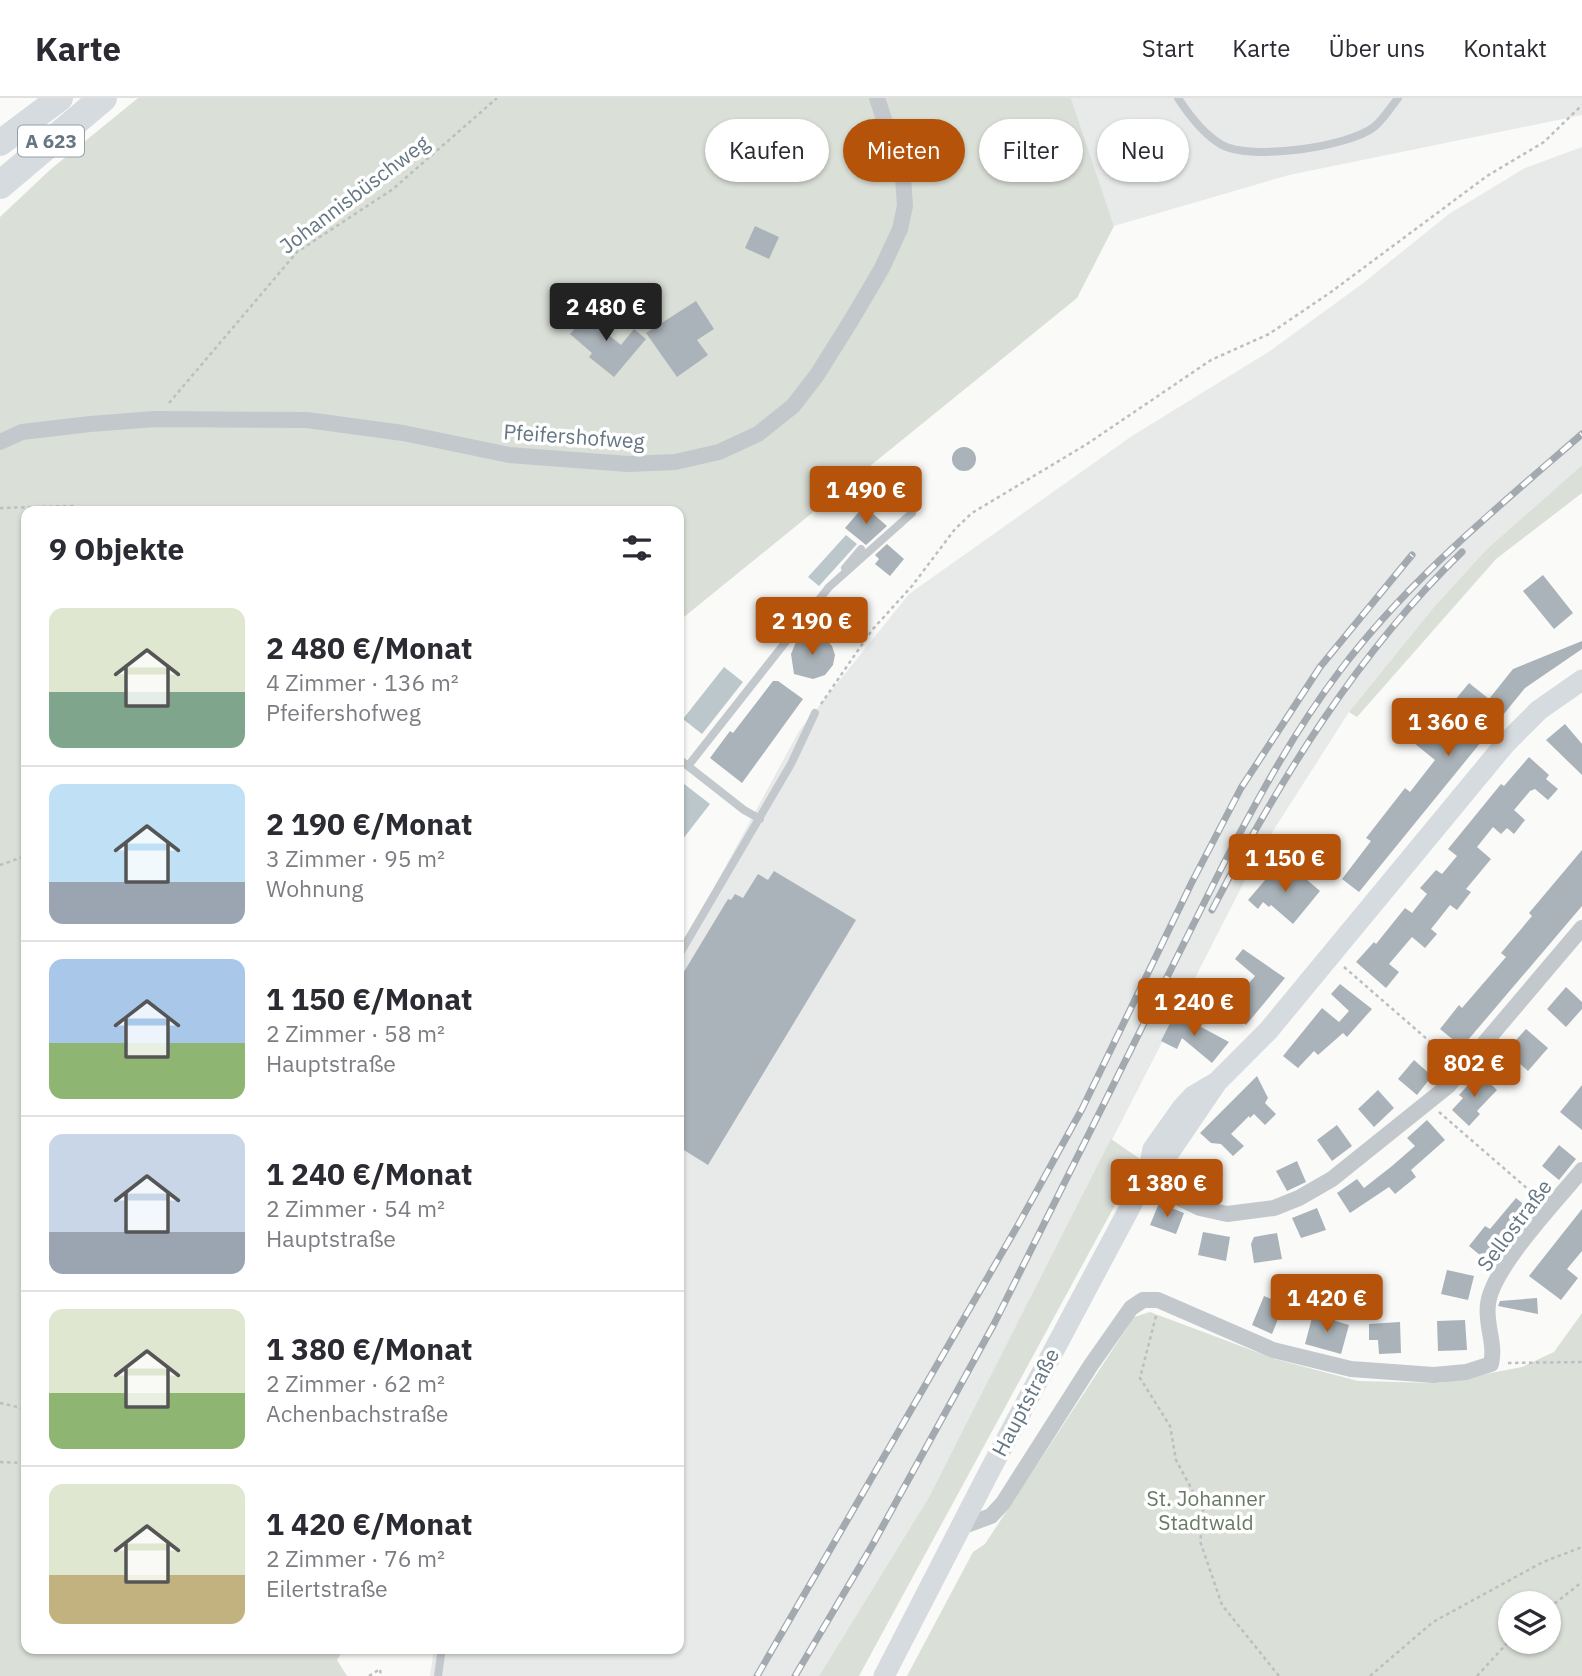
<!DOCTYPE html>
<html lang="de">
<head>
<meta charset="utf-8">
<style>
  body { margin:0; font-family:"IBM Plex Sans",sans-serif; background:#f2f2f3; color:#2b2b33; height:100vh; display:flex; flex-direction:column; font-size:26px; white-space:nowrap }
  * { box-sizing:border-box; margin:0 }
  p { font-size:23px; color:#7c7c81 }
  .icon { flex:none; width:38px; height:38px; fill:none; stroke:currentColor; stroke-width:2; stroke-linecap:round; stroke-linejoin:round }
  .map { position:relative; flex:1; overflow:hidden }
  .sheet { position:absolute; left:21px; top:408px; width:663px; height:1148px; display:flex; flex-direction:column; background:#fff; border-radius:14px; box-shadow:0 2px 5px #0004 }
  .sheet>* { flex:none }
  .hud { position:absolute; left:705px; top:21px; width:665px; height:63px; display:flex; gap:14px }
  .buttons { position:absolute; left:1498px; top:1493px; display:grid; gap:14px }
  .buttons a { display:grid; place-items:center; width:63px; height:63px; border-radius:50%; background:#fff; box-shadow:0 2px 5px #0004; font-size:35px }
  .price { position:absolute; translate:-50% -60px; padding:0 16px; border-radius:7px; background:#b45309; color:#fff; font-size:23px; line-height:46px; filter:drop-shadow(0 2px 4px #0008) }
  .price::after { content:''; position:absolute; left:50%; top:42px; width:21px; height:16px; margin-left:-10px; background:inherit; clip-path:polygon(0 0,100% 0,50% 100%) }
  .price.current { background:#222; color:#fff }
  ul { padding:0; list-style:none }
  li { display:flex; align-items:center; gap:21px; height:175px; padding:0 28px }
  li+li { border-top:2px solid #e1e1e2 }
  li span { display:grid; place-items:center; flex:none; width:196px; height:140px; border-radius:14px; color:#555 }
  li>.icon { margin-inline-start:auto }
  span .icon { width:84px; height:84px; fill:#fffc; stroke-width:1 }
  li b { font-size:30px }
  h2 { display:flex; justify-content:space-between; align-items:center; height:84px; padding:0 28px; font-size:30px }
  .pill { padding:0 24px; border-radius:32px; background:#fff; box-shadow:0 2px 5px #0004; font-size:24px; line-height:63px }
  .pill.current { background:#b45309; color:#fff }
  header { display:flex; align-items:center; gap:42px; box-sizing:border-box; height:98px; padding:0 35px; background:#fff; border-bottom:2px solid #e1e1e2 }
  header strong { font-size:33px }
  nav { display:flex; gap:38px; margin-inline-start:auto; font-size:24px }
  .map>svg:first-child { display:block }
</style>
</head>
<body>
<header>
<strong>Karte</strong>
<nav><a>Start</a><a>Karte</a><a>Über uns</a><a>Kontakt</a></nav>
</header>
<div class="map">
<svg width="1582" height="1578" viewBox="0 0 1582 1578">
  <rect width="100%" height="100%" fill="#fafaf8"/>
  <path fill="#e8e9e9" d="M1071,0H1582V17L1289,77L1114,128Z
    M1582,49V367L1487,451L1434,509L1349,614L1259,755L929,1399L819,1578H430L434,1551L679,1550V854L799,633L909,496L1132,338L1270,253L1362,186L1449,116L1525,70Z"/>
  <path fill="#dadfd7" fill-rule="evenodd" d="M138,0H1071L1114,128L1077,200L679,523V413H26V1550L344,1551L337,1562L347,1578H0V119L51,71Z
    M1582,367V395L1496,461L1357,619L1349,614L1434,509L1487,451Z
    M1111,1041L1140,1061L859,1578H819L929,1399Z
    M1150,1214L1275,1261L1358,1283L1439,1285L1522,1269L1554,1254L1582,1215V1578H907L973,1454L985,1446L1134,1219ZM1510,1505H1549V1544H1510Z"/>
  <path fill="#bbc7cb" d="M846,437L857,446L819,488L808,479Z
    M724,569L743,584L702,636L683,621Z
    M679,682L710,706L679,746Z"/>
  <path fill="#aab3b9" d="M755,128L779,139L769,161L745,150Z
    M696,203L714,231L697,242L708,257L677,279L646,235Z
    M595,207L608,219L599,229L621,247L634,231L646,241L614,279L589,259L592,255L570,236Z
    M952 361a12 12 0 1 1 24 0a12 12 0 1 1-24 0Z
    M864,408L887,428L866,447L845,430Z
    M887,446L904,461L890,478L875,466L879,461L875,457Z
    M1543,477L1573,515L1554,531L1523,493Z
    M807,537L825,540L832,548L835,557L833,567L825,577L813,581L794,576L791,556L796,544Z
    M1582,543V551L1525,590L1359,794L1342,781L1371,743L1366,740L1405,690L1410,694L1435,662L1414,645L1422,634L1426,637L1469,585L1489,601L1513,571Z
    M773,583H778L803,601L742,685L710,660L730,633L733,635Z
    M1565,626L1582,646V677L1546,642Z
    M1529,659L1549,677L1546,681L1558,691L1548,702L1535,691L1530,693L1514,712L1525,722L1514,736L1507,730L1501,736L1493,729L1477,749L1491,761L1466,791L1471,794L1457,812L1450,807L1439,821L1431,831L1437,836L1425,850L1412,839L1389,866L1399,874L1386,890L1356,864L1374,844L1376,846L1405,810L1412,815L1427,796L1420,790L1436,772L1442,776L1457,758L1448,751L1501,686L1504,688Z
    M1582,752V808L1462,949L1440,931L1459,907L1462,910L1506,859L1501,855L1532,818L1529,815Z
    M1278,767L1294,781L1299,775L1320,793L1293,826L1271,807L1269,809L1263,804L1258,811L1248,802Z
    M774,773L856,822L708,1067L679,1049V882L728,801L731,802L735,796L743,800L758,776L768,782Z
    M1243,851L1285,880L1246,927L1227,911L1255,878L1235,861Z
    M1340,886L1372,911L1347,939L1343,935L1318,957L1314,953L1298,970L1283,958L1322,910L1339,924L1349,913L1331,896Z
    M1566,889L1582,904V911L1566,929L1547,911Z
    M1175,915L1229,944L1212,965L1182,940L1177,951L1161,943Z
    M1526,931L1548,950L1528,973L1506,953Z
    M1414,962L1432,978L1417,997L1398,981Z
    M1479,975L1497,992L1477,1013L1480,1016L1469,1028L1452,1012L1463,1000L1459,997Z
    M1257,978L1268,1000L1265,1005L1276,1016L1265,1027L1254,1016L1250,1020L1249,1018L1231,1036L1244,1048L1233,1058L1221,1046L1211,1045L1200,1035Z
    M1582,987V1032L1560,1014Z
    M1378,992L1394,1010L1374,1029L1358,1011Z
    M1427,1022L1445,1042L1411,1072L1416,1079L1395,1096L1389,1089L1350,1115L1337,1095L1357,1081L1364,1090L1392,1068L1415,1048L1407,1040Z
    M1337,1027L1352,1048L1332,1063L1317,1042Z
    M1559,1047L1576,1061L1559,1082L1542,1068Z
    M1297,1063L1306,1084L1287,1093L1276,1073Z
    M1516,1100L1532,1113L1515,1134L1513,1131L1487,1163L1469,1148L1485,1128L1490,1131Z
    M1159,1105L1184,1115L1176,1136L1150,1127Z
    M1317,1110L1326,1132L1301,1140L1292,1120Z
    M1582,1111V1153L1567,1171L1578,1180L1561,1202L1529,1178Z
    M1203,1134L1230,1139L1226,1163L1198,1157Z
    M1277,1135L1282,1161L1254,1165L1251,1146L1254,1139Z
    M1447,1172L1474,1178L1468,1202L1441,1196Z
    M1264,1198L1284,1206L1272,1236L1252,1227Z
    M1537,1200L1538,1216L1498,1208L1500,1203Z
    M1313,1216L1349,1227L1341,1256L1305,1246Z
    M1465,1222L1467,1252L1438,1253L1437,1223Z
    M1400,1224L1401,1255L1379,1256L1378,1242H1369V1226Z"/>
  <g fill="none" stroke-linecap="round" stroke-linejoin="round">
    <path stroke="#bbbfc2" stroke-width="2.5" stroke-dasharray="3.5 3.5" stroke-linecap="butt" d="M169,305L297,154L393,91L497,0
      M0,410L73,408L94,413
      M821,606L872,532L912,488L955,431L972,415L1087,346L1211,262L1269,236L1331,194L1487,78L1544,44L1582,7
      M0,767L26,758
      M1344,869L1450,961
      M1439,1014L1537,1099
      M1156,1218L1140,1280L1170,1328L1176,1362L1205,1416L1200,1443L1222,1507L1279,1578
      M1508,1265L1582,1264
      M0,1305L26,1311
      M0,1364L26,1365
      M1549,1510L1582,1484
      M369,1578L380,1571L381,1578
      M1370,1578L1433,1524L1543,1464L1582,1449
      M1477,1578L1510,1542"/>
    <path stroke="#c3c8cc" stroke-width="8" d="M1178,0C1189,17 1203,36 1222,47C1251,63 1348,49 1374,29C1383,22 1391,9 1398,0
      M845,470L861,451
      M679,661L744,712L760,721
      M688,668L829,489L912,415
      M679,857L791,666L815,615
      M438,1578L442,1550"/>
    <path stroke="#c3c8cc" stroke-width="16" d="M0,344L22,334L90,326L155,321L307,322L403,335L509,357L628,366L675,364L719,354L758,336L793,308L817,277L852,221L882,170L900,131L905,108L903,79L877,0
      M1144,1083L1200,1110L1227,1116L1274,1110L1299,1100L1332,1081L1448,988L1582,830
      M961,1429L991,1418L1003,1405L1091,1267L1131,1210L1143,1202H1158L1273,1252L1351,1271L1434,1277L1466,1274L1491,1266C1496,1245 1485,1227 1488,1206C1492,1170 1557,1102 1582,1072"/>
    <path stroke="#d6dbdf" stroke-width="21" d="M1148,1075L1153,1051L1182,1010L1193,998L1217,984L1268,933L1505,646L1539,612L1582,582
      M884,1578L989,1374L1144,1083L1148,1075L1166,1059L1217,984"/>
    <path stroke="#d6dbdf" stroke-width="26" d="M0,45L60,0"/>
    <path stroke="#d6dbdf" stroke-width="28" d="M0,87L103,0"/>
    <g stroke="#a2aab0" stroke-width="7">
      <path id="rail" d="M1212,812C1279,683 1357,555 1462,454
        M757,1578L1018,1127L1082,1011L1192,784L1241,690L1320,569L1412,457
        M795,1578L873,1446L994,1226L1222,769C1257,702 1293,635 1339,574C1407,483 1497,410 1582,336"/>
    </g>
    <use href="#rail" stroke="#fff" stroke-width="4.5" stroke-dasharray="13" stroke-linecap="butt"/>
  </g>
  <g text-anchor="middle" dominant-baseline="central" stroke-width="7" stroke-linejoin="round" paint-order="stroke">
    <rect fill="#fff" stroke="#939fa8" stroke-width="2" x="18" y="27.5" width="66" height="31" rx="5"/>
    <g font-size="19" font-weight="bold" fill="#657683">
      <text x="51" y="43">A 623</text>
    </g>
    <g font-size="21" fill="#657683" stroke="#fff">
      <text transform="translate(354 96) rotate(-37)">Johannisbüschweg</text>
      <text transform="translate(574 338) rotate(4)">Pfeifershofweg</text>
      <text transform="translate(1514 1127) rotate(-53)">Sellostraße</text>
      <text transform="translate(1025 1304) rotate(-62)">Hauptstraße</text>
    </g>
    <g font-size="21" fill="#687a64" stroke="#fff">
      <text x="1206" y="1400">St. Johanner<tspan x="1206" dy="24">Stadtwald</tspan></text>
    </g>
  </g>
</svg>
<div class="buttons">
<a><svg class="icon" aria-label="layers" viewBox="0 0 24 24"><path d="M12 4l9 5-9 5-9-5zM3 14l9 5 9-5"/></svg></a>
</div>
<b class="price current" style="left:606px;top:245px">2 480 €</b>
<b class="price" style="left:866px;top:428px">1 490 €</b>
<b class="price" style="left:812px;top:559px">2 190 €</b>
<b class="price" style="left:1448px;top:660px">1 360 €</b>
<b class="price" style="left:1285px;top:796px">1 150 €</b>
<b class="price" style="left:1194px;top:940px">1 240 €</b>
<b class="price" style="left:1474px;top:1001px">802 €</b>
<b class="price" style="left:1167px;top:1121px">1 380 €</b>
<b class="price" style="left:1327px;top:1236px">1 420 €</b>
<div class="hud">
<a class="pill">Kaufen</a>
<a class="pill current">Mieten</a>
<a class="pill">Filter</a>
<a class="pill">Neu</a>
</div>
<section class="sheet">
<h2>9 Objekte<svg class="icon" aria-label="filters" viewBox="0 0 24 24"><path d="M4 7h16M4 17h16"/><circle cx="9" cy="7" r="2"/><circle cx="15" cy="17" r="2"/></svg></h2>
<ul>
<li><span style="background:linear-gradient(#dfe7d0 60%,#7fa58c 0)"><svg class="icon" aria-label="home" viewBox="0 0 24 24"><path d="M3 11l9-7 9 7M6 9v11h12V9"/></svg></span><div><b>2 480 €/Monat</b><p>4 Zimmer · 136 m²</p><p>Pfeifershofweg</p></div></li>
<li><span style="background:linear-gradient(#bfe0f5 70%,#9aa5b1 0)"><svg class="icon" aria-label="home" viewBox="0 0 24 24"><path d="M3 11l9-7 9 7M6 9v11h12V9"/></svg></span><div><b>2 190 €/Monat</b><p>3 Zimmer · 95 m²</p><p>Wohnung</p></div></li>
<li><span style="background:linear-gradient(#a9c7e8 60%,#8fb573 0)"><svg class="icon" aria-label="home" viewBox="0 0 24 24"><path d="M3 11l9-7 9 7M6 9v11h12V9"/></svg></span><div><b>1 150 €/Monat</b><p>2 Zimmer · 58 m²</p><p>Hauptstraße</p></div></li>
<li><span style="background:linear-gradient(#c9d6e8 70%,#9aa5b1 0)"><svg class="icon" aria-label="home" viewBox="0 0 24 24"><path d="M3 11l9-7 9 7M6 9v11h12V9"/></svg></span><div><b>1 240 €/Monat</b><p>2 Zimmer · 54 m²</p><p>Hauptstraße</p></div></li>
<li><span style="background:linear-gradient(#dfe7d0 60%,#8fb573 0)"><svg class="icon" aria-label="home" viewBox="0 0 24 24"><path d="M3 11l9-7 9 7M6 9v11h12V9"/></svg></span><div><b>1 380 €/Monat</b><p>2 Zimmer · 62 m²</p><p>Achenbachstraße</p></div></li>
<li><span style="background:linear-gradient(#dfe7d0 65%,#c2b280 0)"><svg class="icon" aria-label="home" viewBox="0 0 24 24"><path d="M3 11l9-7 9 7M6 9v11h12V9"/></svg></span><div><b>1 420 €/Monat</b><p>2 Zimmer · 76 m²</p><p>Eilertstraße</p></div></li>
</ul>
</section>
</div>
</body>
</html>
